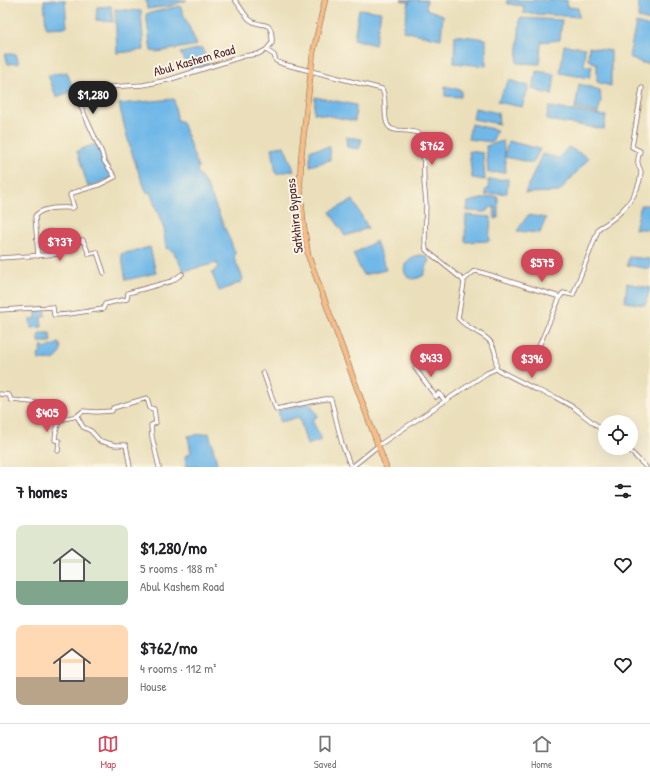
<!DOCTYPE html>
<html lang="en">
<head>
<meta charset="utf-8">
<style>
  body { margin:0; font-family:"Patrick Hand",sans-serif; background:#f6f6f6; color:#202124; height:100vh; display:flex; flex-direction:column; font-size:15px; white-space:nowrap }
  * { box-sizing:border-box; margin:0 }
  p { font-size:13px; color:#757577 }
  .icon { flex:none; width:22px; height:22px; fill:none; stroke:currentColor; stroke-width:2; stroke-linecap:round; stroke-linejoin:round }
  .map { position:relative; height:467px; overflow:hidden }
  .drawer { display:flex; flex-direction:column; background:#fff; flex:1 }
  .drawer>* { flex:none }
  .tools { position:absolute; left:598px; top:415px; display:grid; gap:8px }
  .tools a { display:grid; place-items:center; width:40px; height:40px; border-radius:50%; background:#fff; box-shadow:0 4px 16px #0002; font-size:20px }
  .price { position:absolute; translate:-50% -34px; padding:0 9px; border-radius:14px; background:#d1495b; color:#fff; font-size:13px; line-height:26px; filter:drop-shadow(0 1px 2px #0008) }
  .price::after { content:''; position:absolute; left:50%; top:24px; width:12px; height:9px; margin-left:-6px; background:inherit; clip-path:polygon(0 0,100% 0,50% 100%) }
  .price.selected { background:#222; color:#fff }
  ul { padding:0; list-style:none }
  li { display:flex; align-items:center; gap:12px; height:100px; padding:0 16px }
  li span { display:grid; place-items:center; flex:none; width:112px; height:80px; border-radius:8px; color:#555 }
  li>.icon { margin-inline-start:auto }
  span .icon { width:48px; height:48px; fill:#fffc; stroke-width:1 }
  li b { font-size:17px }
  h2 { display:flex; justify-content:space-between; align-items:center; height:48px; padding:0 16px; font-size:17px }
  .menu { display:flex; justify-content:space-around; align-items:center; height:56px; border-top:1px solid #e0e0e0; background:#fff; font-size:11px; color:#757577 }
  .menu a { display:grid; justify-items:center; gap:2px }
  .menu .selected { color:#d1495b }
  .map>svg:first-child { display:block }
</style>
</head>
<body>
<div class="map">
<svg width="650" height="467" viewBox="0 0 650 467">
  <rect width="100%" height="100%" fill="#fcf5e5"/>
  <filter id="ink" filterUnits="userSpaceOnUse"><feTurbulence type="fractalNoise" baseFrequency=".025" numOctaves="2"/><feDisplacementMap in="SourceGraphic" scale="8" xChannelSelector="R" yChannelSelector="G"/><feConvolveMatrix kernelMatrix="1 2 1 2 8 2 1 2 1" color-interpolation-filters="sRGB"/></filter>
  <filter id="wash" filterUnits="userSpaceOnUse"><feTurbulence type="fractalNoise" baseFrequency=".012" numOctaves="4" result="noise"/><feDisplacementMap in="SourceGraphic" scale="16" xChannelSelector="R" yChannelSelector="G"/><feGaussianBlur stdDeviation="0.9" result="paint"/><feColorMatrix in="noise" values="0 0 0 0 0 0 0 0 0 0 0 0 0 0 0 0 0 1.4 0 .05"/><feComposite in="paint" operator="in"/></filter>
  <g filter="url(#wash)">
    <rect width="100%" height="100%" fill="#eadfba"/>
    <path fill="#70b8e8" stroke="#5d6c8a" d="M44,0H65L67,27L46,28Z
      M146,0H187L170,6L147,9Z
      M401,0H427L426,9L443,15L441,39L403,31L409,2Z
      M507,0H567V7L578,8L579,17L523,13L524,6L507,4Z
      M639,0H650V21L638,18Z
      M111,6L113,22L96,20L97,7Z
      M180,6L197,45L157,52L151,51L146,14Z
      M115,9L141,11L144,50L117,53Z
      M359,9L381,12L375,45L354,39Z
      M520,18L562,20L560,40L541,42L540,64L517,63Z
      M636,23L650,27V64L642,63L629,57Z
      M455,35L486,39V66L454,63Z
      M564,45L585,48L584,66H592L589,78L560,73Z
      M589,47L611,51V86L597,82V64L588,60Z
      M202,48L208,61V64L191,70L180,53Z
      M5,54H16L19,63L8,64Z
      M537,71L555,74L552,95L532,89Z
      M67,72L74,91L56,97L48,75Z
      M509,80L529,86L522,107L497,102Z
      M579,84L600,90L601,101L598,113L575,109Z
      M445,86L461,90V97L445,96Z
      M315,97L356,105L355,121L314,113Z
      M174,99L177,120L182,122L198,167L197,172L207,186L235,252L234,258L243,278L241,282L220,291H219L212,273L218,267L217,263L184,271L173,251L166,248L164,235L165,232L150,192L147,193C134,164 126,135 119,104Z
      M549,107L606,116L604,129L546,120Z
      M475,108L498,113L499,124L473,119Z
      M471,124L497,130L492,142L468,139Z
      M346,137L362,139L359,149L347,147Z
      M503,141L505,157L508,141L540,149L533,163L505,157L506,172L488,173L486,146Z
      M97,144L113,177L88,187L77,151L89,146Z
      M284,146L294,170L276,174L272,148Z
      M330,147V160L310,166V150Z
      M568,147L589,158L559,192L525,193L542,154L559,158Z
      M469,151L483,153L485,180L472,178Z
      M508,179L507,193L489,194L486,196L485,190L489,189L488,180Z
      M494,196L498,197V218L495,219L494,207H491L485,212L467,211L468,202Z
      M353,200L368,228L345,236L330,212Z
      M641,205H650V229H635Z
      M466,215L491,217L489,241L465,242Z
      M528,215L546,218L540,233L517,231Z
      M42,234H50L51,253L44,254Z
      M376,241L386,270L363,275L353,254Z
      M150,247L156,273L126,280L121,254Z
      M419,255L426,256L429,259L424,275C403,289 395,260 419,255Z
      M629,257L650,259V269L627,265Z
      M627,283L650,288L645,305L625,302Z
      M45,308L46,316L41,317L42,327L31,328L30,319H36V309Z
      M39,333H50L51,342H39Z
      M59,343C63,349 60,357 53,360C49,361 43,360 39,360L38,355L40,354L42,345L45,349Z
      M310,403L318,416L312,420L322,440L307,445L299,417L280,422L278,410Z
      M209,433L218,467H186L185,456L191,453L188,436Z"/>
  </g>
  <g filter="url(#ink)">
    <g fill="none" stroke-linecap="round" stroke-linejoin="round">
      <g stroke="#82625d" stroke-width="5">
        <path id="minor" d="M266,50L274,55L276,61L283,64L382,89C389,101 379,129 396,130C405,131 417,130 423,137L424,182L426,203L425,241L426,250L463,280L464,283L458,318C477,339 498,330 496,369
          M38,256L35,216C43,206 62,208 73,208L74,207L70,195L72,193L99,185L115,177L104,161L102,153L76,96L77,94L90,88L143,85L168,80L244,56L258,54L266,50L272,43C273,16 261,30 249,19C243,13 240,6 235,0
          M0,258L60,254L61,247L83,240L89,254L97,252L104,273
          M463,281L473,272L477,271L560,297L563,293L573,295L599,228C618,218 640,196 641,172C641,169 638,167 638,163C637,160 639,155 640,151L632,147L642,88
          M0,310L53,307L54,315C71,315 87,311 103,309L105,304L127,299L128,293L172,281L182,274
          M541,353L539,346L560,297
          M441,355L415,368L436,397L439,393L445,401
          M263,372L276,409L325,399H331L342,444L351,467
          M0,394L9,395L11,400C32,402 47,400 60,420L77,416L83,411L96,412L112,411L113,408L147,398L150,408L154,409L156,423L151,425L152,437L159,467
          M77,416L83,427L91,431L100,441L115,445H126L130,467
          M627,448L646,467
          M58,451L59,441L55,440C55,432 57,427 60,420
          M352,467L379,445L487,373L496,369L537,390L555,397L573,407L605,432"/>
      </g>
      <g stroke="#82625d" stroke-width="6">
        <path id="highway" d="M325,0L313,53L301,158L300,185L303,220L308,255L386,467"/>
      </g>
      <use href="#minor" stroke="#fff" stroke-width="3.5"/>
      <use href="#highway" stroke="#f6be87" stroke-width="5"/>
    </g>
  </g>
  <g text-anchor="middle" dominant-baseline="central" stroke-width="4" stroke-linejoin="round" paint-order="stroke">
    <g font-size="13" fill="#4a1f2b" stroke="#fcf5e5">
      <text transform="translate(194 60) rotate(-16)">Abul Kashem Road</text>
      <text transform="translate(294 216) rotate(-96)">Satkhira Bypass</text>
    </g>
  </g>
</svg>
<div class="tools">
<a><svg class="icon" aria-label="locate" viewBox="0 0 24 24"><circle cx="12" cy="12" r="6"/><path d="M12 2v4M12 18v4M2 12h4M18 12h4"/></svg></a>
</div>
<b class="price selected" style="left:93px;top:115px">$1,280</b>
<b class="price" style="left:432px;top:166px">$762</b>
<b class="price" style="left:60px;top:262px">$737</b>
<b class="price" style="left:542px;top:283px">$575</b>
<b class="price" style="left:431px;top:378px">$433</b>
<b class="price" style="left:532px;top:379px">$396</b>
<b class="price" style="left:47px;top:433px">$405</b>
</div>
<section class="drawer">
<h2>7 homes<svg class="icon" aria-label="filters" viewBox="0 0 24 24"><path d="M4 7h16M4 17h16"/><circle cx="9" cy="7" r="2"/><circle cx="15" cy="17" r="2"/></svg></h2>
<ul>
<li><span style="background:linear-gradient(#dfe7d0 70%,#7fa58c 0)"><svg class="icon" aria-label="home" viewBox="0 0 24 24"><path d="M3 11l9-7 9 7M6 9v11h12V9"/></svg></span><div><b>$1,280/mo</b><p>5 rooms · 188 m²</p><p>Abul Kashem Road</p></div><svg class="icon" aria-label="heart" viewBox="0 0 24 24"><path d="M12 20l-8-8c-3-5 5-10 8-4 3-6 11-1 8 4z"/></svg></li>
<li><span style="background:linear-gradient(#ffd9b3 65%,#b9a48a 0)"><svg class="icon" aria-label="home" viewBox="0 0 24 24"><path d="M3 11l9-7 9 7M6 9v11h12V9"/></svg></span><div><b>$762/mo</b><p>4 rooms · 112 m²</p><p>House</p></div><svg class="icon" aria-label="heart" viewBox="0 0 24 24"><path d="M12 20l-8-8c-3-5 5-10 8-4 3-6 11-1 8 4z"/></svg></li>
</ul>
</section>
<nav class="menu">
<a class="selected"><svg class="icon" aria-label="map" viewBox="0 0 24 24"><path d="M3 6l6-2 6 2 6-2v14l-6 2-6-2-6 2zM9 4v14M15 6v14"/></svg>Map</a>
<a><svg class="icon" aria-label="saved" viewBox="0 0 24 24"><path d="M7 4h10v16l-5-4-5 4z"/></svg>Saved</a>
<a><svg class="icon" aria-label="home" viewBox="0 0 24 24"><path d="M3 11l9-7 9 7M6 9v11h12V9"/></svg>Home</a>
</nav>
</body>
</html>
